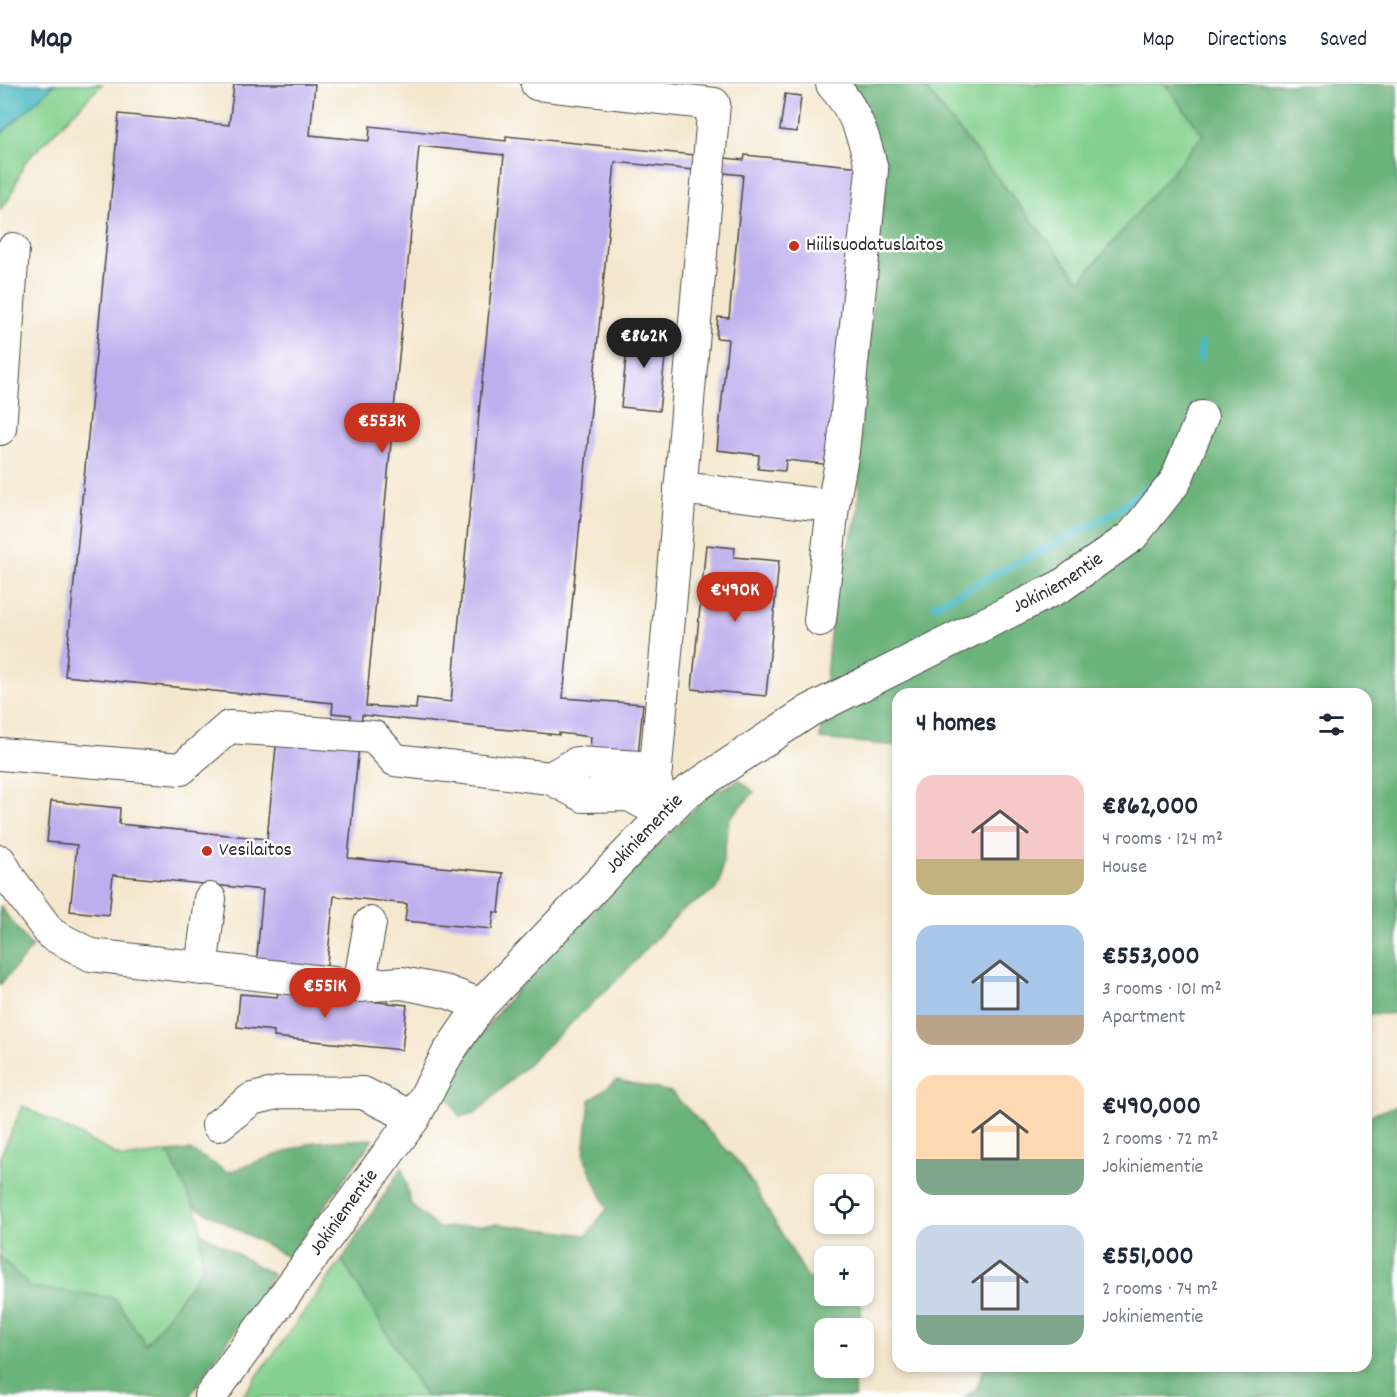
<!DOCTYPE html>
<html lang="en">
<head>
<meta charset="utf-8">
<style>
  body { margin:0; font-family:Dekko,sans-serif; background:#f6f6f7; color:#1f2937; height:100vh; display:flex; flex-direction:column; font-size:22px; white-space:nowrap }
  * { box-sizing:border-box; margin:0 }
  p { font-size:20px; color:#747a83 }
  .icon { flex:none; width:33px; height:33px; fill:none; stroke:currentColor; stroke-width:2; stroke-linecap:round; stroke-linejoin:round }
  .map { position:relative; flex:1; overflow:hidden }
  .sheet { position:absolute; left:892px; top:604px; width:480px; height:684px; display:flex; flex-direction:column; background:#fff; border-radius:18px; box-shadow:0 3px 9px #0003 }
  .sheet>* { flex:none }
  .buttons { position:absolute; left:814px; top:1090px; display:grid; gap:12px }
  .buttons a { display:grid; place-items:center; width:60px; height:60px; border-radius:12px; background:#fff; box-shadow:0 3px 9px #0003; font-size:30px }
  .price { position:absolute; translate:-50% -51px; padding:0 14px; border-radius:21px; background:#c8321e; color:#fff; font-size:20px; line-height:39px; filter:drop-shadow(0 2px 3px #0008) }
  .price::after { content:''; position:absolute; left:50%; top:36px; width:18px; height:14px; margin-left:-9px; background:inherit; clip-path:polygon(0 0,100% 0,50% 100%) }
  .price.current { background:#222; color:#fff }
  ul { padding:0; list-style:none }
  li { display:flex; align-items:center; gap:18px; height:150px; padding:0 24px }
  li span { display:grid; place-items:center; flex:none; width:168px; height:120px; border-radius:18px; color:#555 }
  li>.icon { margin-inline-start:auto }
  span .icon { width:72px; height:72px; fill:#fffc; stroke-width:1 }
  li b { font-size:26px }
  h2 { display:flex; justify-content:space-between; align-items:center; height:72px; padding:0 24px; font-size:26px }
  header { display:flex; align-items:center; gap:36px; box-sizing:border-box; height:84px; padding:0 30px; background:#fff; border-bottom:2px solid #e0e1e3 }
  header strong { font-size:28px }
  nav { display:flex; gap:33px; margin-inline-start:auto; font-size:21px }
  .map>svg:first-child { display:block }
</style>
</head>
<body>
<header>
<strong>Map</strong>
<nav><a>Map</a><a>Directions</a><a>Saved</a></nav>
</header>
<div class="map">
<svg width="1397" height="1313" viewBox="0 0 1397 1313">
  <rect width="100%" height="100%" fill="#fff"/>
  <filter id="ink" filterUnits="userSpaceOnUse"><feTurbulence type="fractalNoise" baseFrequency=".0167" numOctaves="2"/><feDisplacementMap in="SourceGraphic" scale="12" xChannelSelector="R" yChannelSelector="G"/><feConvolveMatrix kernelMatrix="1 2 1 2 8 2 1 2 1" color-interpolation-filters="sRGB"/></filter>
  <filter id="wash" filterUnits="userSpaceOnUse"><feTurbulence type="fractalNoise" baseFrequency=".008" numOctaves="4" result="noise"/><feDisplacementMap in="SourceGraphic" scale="24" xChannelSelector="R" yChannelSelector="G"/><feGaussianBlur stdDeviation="1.35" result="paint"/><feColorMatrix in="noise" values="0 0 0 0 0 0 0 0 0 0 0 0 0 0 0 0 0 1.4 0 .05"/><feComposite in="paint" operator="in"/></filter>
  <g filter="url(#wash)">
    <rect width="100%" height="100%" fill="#f4e7ce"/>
    <path fill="#84d18f" stroke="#587e5d" stroke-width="1.5" d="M55,0H102L25,78L9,115L0,125V51Z
      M922,0H1165L1204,51L1080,197Z
      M23,1022L123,1074L168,1068L200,1135L202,1185L146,1261L0,1313V1187L30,1203L0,1173V1073Z
      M342,1176L426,1313H242Z"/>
    <path fill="#6bb37a" stroke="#4b6f52" stroke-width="1.5" d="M840,0H922L1080,197L1203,51L1165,0H1397V929L1367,931L1366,610H898V662L820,655L834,510L858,430L861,334L887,81Z
      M740,696L754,708L729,735L720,798L717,805L681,827L622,891L477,1028L460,1033L445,1008L473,960L522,899L708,711Z
      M0,822L32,864L0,901Z
      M617,996L671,1008L741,1081L808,1194L825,1200V1212H850L861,1220V1245H825V1284H853L855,1313H426L342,1176L402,1083L411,1121L438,1144L498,1140L587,1151L607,1125L584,1072L590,1016Z
      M1397,1022V1313H965L977,1304L984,1283L1366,1282L1367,1032Z
      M373,1055L288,1173L193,1121L168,1068L190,1066L228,1088L314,1058Z
      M202,1149L273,1191L189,1313H0V1173L31,1203L115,1214L146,1261L202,1185Z"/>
    <path fill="#4ab9c2" stroke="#3a7276" stroke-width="1.5" d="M0,0H55L0,51Z"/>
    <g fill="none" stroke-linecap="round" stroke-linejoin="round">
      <path stroke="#4ab9c2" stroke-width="8" d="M1200,274L1202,260
        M935,521L1106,434L1159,395"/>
    </g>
    <g id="blocks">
      <path fill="#bfaeed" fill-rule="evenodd" d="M234,0H315L310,51L369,57L370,42L506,57V52L744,76L745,71L861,83L832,381L786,376L785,387L758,385L759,371L717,366L728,255L716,254L718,233L729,234L743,91L615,78L563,614L643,620L638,672L590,667L591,653L559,649V651L362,631L348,774L503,789L499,829L494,828L492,845L405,837L407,820L334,812L326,889L256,883L263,806L113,791L109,831L70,827L77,761L47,758L51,717L120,724L119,740L267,755L277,652L349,660L351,631L332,629L333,619L65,592L119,30L229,41ZM419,62L504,71L451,618L417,614L416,625L366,622Z
        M785,10L801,12L797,48L780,46Z
        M629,244L668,248L659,327L621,323Z
        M706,461L735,464L734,473L779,477L766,612L692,605Z
        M278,908L407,921L402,966L274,953V947L237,943L240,910L277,913Z"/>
    </g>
  </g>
  <g filter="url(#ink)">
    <use href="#blocks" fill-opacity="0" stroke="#494743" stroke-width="1.5"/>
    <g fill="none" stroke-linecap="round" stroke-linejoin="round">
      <g stroke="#494743" stroke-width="34">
        <g id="minor">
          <path d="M0,345L13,165"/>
          <path d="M680,404L833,422"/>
          <path d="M820,536L833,422L843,367L872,86C864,52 856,27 832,0"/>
          <path d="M0,670L181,685L229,643L374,653L395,676L550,694L584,712L629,711L665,730L655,694L714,20L537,0"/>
          <path d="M550,694L577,679L656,684"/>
          <path d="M0,777L11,796L51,850L91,871L359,902L402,899L447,908L481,921"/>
          <path d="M201,885L210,815"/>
          <path d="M359,902L370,839"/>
          <path d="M218,1041L252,1015L282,1008L363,1009L414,1034"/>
          <path id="s1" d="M210,1313L414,1034L448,969L481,921L684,710L809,627L1061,502L1132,452L1175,398L1202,333"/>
        </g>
      </g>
      <use href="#minor" stroke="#fff" stroke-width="32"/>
    </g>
  </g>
  <g fill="#c8321e" stroke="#fff" stroke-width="2">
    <circle cx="794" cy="162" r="6"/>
    <circle cx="207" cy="767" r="6"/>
  </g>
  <g text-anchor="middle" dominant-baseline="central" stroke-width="5" stroke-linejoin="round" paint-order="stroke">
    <g font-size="20" fill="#2b2b2b" stroke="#fff" text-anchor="start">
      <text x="806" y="162">Hiilisuodatuslaitos</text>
      <text x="219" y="767">Vesilaitos</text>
    </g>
    <g font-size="20" fill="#2b2b2b" stroke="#fff">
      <text stroke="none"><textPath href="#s1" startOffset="1200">Jokiniementie</textPath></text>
      <text stroke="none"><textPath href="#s1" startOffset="714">Jokiniementie</textPath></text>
      <text stroke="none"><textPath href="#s1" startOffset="228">Jokiniementie</textPath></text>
    </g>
  </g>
</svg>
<div class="buttons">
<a><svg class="icon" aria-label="locate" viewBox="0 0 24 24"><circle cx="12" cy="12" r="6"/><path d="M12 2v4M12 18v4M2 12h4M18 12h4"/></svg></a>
<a>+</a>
<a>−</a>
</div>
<b class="price current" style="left:644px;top:285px">€862K</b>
<b class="price" style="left:382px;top:370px">€553K</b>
<b class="price" style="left:735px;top:539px">€490K</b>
<b class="price" style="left:325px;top:935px">€551K</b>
<section class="sheet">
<h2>4 homes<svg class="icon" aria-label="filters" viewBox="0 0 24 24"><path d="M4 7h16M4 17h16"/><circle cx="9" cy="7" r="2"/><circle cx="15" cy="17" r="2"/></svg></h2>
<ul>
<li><span style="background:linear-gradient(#f6c9c9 70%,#c2b280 0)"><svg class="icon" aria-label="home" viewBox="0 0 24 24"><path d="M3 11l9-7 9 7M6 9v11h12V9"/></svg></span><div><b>€862,000</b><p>4 rooms · 124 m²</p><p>House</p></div></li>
<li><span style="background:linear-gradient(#a9c7e8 75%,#b9a48a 0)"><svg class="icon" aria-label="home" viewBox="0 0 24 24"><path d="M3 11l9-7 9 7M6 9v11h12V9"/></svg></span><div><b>€553,000</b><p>3 rooms · 101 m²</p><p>Apartment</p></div></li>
<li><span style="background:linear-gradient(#ffd9b3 70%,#7fa58c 0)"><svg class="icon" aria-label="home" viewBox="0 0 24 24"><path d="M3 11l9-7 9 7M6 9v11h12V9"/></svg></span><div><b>€490,000</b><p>2 rooms · 72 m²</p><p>Jokiniementie</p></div></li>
<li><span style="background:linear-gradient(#c9d6e8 75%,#7fa58c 0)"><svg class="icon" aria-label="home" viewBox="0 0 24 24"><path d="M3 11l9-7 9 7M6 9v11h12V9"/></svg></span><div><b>€551,000</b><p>2 rooms · 74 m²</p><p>Jokiniementie</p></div></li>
</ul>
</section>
</div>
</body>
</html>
